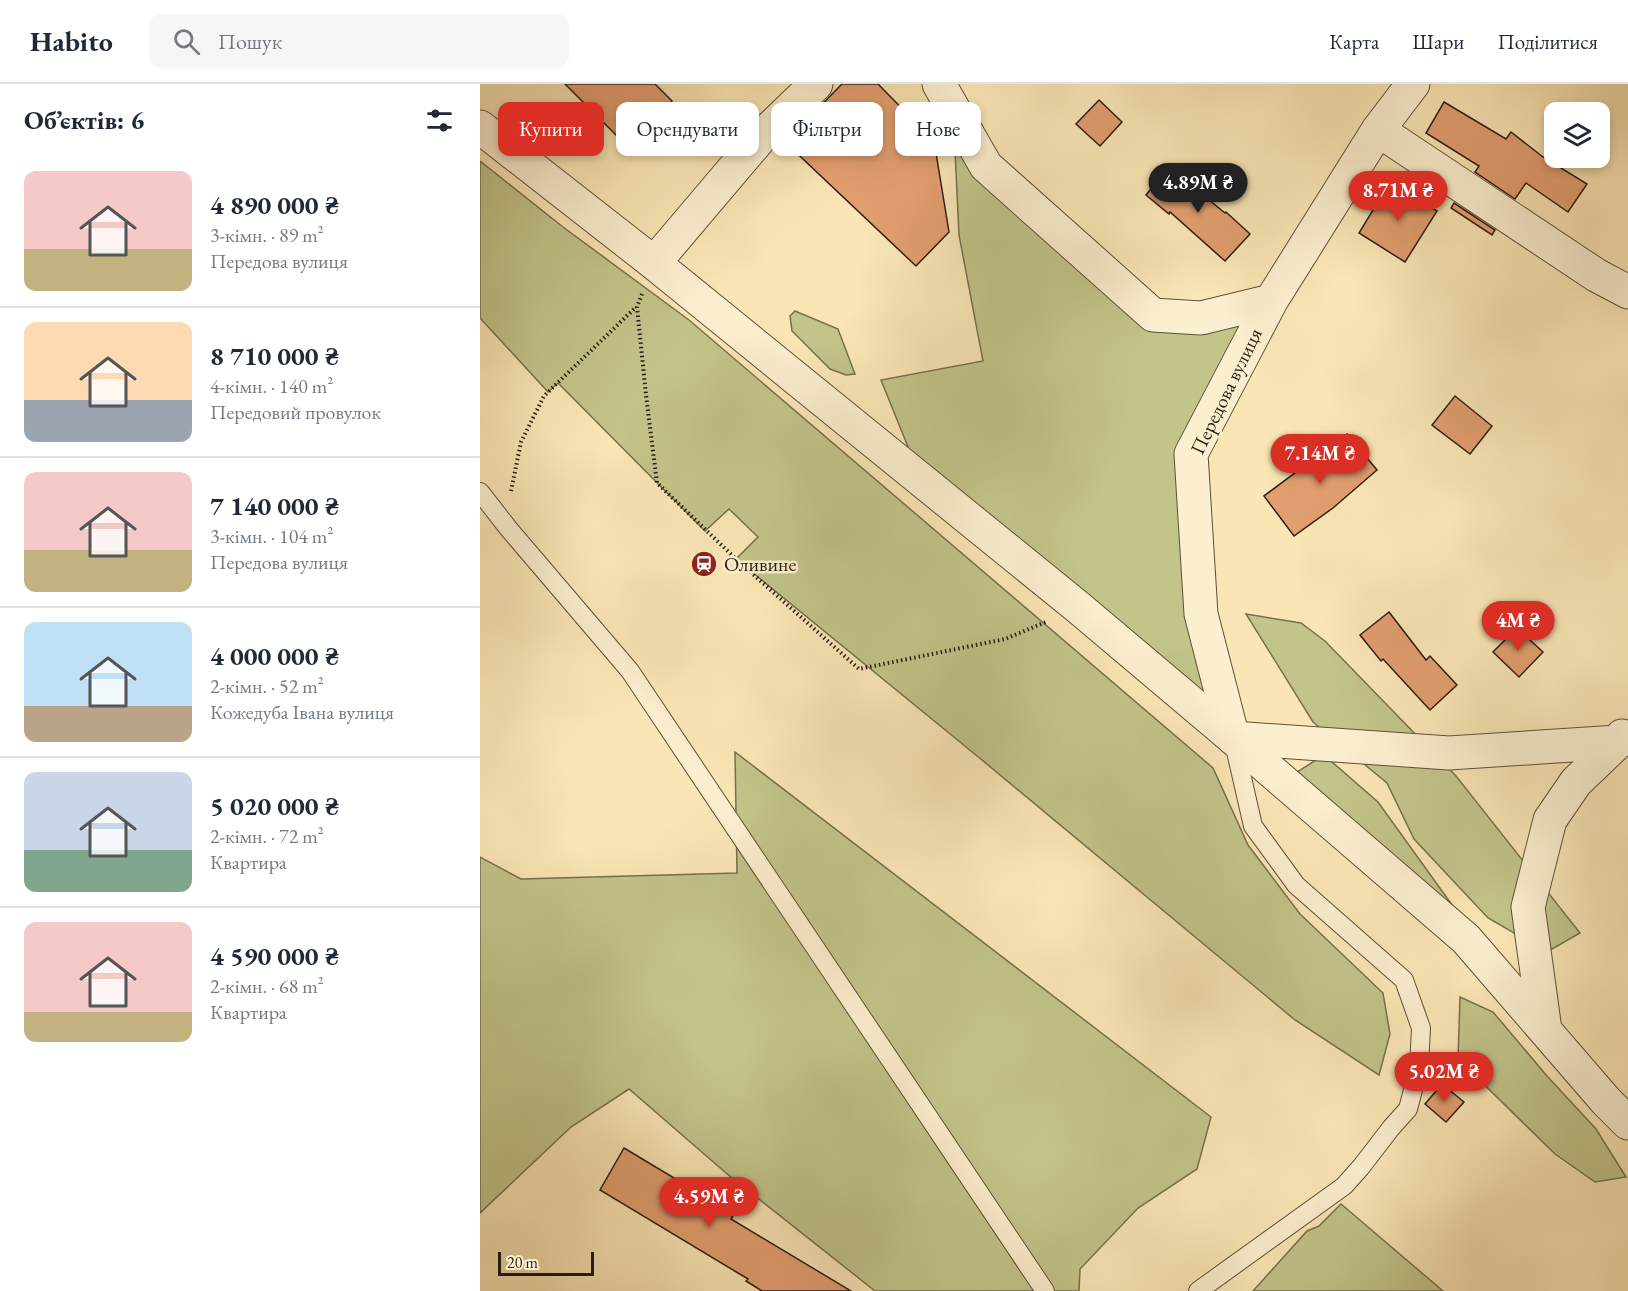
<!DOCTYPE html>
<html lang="uk">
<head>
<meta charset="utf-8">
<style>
  body { margin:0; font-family:"EB Garamond",serif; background:#f6f6f7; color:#1f2937; height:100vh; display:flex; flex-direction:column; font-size:22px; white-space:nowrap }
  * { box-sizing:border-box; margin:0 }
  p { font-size:20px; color:#747a83 }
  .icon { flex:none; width:33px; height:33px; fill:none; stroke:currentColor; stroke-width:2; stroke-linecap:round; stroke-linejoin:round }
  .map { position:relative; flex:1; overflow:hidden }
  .details { display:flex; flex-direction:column; background:#fff; width:480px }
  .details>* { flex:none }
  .guide { position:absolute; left:18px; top:18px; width:570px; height:54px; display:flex; gap:12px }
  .tools { position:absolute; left:1064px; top:18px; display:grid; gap:12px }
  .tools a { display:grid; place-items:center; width:66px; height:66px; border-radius:12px; background:#fff; box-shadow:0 3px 9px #0003; font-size:30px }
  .scale { position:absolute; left:18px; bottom:15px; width:96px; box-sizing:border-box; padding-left:6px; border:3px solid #2a1d14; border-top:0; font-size:16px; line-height:21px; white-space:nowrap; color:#2a1d14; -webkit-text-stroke:4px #fcefcf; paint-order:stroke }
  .price { position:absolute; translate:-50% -51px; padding:0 14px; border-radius:21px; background:#d93025; color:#fff; font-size:20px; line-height:39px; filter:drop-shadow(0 2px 3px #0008) }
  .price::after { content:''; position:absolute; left:50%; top:36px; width:18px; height:14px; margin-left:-9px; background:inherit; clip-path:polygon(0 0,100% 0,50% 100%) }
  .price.on { background:#222; color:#fff }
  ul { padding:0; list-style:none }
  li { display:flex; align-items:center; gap:18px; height:150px; padding:0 24px }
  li+li { border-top:2px solid #e0e1e3 }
  li span { display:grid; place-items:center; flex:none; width:168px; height:120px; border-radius:12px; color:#555 }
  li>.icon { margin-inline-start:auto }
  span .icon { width:72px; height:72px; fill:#fffc; stroke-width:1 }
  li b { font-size:26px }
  h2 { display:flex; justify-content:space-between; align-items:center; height:72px; padding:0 24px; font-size:26px }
  .chip { padding:0 21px; border-radius:12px; background:#fff; box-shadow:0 3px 9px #0003; font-size:21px; line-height:54px }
  .chip.on { background:#d93025; color:#fff }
  header { display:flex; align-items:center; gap:36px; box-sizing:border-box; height:84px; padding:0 30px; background:#fff; border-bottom:2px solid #e0e1e3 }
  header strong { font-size:28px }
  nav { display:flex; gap:33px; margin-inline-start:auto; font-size:21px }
  .search { width:420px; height:54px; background:#f6f6f7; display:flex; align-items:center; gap:15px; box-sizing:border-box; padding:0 21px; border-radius:12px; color:#747a83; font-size:22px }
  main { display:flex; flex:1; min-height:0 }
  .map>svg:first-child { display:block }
</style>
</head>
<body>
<header>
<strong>Habito</strong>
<div class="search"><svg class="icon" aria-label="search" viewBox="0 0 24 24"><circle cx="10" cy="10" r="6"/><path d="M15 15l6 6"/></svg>Пошук</div>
<nav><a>Карта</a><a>Шари</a><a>Поділитися</a></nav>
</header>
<main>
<section class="details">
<h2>Об’єктів: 6<svg class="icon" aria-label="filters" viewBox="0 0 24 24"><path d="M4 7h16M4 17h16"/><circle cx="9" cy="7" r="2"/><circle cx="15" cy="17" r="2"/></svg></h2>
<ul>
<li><span style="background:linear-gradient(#f6c9c9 65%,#c2b280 0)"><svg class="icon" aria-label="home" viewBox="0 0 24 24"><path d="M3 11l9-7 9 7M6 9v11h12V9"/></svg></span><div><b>4 890 000 ₴</b><p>3-кімн. · 89 m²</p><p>Передова вулиця</p></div></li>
<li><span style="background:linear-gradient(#ffd9b3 65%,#9aa5b1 0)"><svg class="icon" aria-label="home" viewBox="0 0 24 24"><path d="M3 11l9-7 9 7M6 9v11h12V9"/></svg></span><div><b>8 710 000 ₴</b><p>4-кімн. · 140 m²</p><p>Передовий провулок</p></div></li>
<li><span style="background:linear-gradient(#f6c9c9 65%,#c2b280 0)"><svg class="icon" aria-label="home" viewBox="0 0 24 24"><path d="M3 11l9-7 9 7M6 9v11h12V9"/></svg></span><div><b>7 140 000 ₴</b><p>3-кімн. · 104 m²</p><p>Передова вулиця</p></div></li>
<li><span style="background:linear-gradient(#bfe0f5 70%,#b9a48a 0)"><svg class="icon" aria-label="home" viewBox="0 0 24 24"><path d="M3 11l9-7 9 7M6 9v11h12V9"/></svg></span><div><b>4 000 000 ₴</b><p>2-кімн. · 52 m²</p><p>Кожедуба Івана вулиця</p></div></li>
<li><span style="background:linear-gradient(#c9d6e8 65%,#7fa58c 0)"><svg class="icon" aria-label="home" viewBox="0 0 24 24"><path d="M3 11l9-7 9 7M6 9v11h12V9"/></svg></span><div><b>5 020 000 ₴</b><p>2-кімн. · 72 m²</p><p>Квартира</p></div></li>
<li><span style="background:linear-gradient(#f6c9c9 75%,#c2b280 0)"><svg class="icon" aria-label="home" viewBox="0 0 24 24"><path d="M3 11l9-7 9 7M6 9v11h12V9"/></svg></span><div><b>4 590 000 ₴</b><p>2-кімн. · 68 m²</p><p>Квартира</p></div></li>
</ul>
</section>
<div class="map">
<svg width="1148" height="1207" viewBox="0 0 1148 1207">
  <rect width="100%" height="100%" fill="#fae6b5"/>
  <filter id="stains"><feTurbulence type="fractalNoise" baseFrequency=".00333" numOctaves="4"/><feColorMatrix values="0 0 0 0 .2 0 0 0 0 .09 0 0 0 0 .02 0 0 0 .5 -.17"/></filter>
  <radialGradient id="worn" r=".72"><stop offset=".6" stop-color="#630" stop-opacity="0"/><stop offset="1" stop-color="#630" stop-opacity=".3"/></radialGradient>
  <path fill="#c2c48a" stroke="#76704f" stroke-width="1.5" d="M473,24L673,231L791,217L711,370L753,654L441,395L401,296L503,277L479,151Z
    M0,77L83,143L209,236L733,684L768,761L820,830L903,909L910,950L899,991L815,936L502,676L256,475L278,453L249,425L225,447L78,299L68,308L0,234Z
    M315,227L358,245L375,290L366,291L350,285L312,247L310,232Z
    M766,530L821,539L845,557L976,692L1100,849L1067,868L1008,834L934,755L907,699L833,638Z
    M255,668L731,1033L717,1085L658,1124L600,1185L599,1207H395L246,1089L149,1005L91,1043L0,1129V773L41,795L257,789Z
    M844,671L898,718L985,839L817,688Z
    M980,913L1013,928L1067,992L1116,1045L1146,1093L1115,1098L1075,1070L978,975Z
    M861,1120L963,1207H773L827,1147L839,1142Z"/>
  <path fill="#e29e6f" stroke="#2a1d14" stroke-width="1.5" d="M85,0H175L192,17L147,62Z
    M362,0H398L454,57L469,148L436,182L305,58Z
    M619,16L642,38L620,62L596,40Z
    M964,18L1026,55L1031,48L1063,73L1107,100L1088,128L1046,99L1035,115L995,88L999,82L946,49Z
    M689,83L745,129L746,128L770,150L745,177L690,128L689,130L666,111Z
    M910,98L957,127L925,178L879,149Z
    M974,119L1015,146L1012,151L971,124Z
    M975,312L1012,342L990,370L952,341Z
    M867,350L897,386L853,424L814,452L784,412Z
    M909,528L946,576L950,572L977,601L950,626L903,575L901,577L880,551Z
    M1037,544L1063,568L1039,593L1013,568Z
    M962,1000L984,1018L966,1038L945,1020Z
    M144,1064L254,1130L251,1135L371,1207H282L266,1197L268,1195L120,1106Z"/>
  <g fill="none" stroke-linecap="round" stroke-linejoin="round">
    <g stroke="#5e4f3c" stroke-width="20">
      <path id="service" d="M0,408L28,444L150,587L565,1207
        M718,1207L864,1102L881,1083L911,1044L928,1025L939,983L941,944L924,896L816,801L773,742L754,659"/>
    </g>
    <g stroke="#5e4f3c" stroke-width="35">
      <path id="minor" d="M459,0L506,82L673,231L721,234L791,217
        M933,0L898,46L791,217L711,370L721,530L753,654L969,669L1138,658L1148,653
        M898,46L1116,191L1148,208
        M174,179L280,54L336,0
        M1065,946L1048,823L1070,736L1096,698L1138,658L1142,652"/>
    </g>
    <g stroke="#5e4f3c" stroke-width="35">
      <path id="tertiary" d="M0,43L174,179L599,524L753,654L986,855L1126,1017L1148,1039"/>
    </g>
    <path stroke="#2a1d14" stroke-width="4" stroke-dasharray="1.5 3" stroke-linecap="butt" d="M162,210L157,223L166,311L177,399L256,475L379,585L525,555L566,538
      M31,407L41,358L64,312L156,223"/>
    <use href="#service" stroke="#fcefcf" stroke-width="18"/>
    <use href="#minor" stroke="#fcefcf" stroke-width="33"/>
    <use href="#tertiary" stroke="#fcefcf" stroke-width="33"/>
  </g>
  <defs>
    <g id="station-disc" transform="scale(1.35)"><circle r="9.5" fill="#8f2418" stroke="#fcefcf"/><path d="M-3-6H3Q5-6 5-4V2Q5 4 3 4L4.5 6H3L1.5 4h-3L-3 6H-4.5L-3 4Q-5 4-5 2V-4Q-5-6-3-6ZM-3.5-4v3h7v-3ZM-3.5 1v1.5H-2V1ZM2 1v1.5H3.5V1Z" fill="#fff"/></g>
  </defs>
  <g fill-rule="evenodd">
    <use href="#station-disc" x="224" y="480"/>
  </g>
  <g text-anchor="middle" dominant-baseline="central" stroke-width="5" stroke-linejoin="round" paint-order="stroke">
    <g font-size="20" fill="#2a1d14" stroke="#fcefcf">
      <text transform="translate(746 307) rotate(-64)">Передова вулиця</text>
    </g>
    <g font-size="20" fill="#2a1d14" stroke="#fcefcf" text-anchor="start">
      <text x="244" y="480">Оливине</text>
    </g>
  </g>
  <rect width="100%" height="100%" filter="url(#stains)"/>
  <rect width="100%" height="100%" fill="url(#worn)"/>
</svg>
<div class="tools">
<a><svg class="icon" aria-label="layers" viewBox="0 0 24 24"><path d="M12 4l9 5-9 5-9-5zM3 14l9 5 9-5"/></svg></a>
</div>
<div class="scale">20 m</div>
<b class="price on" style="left:718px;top:130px">4.89M ₴</b>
<b class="price" style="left:918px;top:138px">8.71M ₴</b>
<b class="price" style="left:840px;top:401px">7.14M ₴</b>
<b class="price" style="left:1038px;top:568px">4M ₴</b>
<b class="price" style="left:964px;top:1019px">5.02M ₴</b>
<b class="price" style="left:229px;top:1144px">4.59M ₴</b>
<div class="guide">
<a class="chip on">Купити</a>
<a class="chip">Орендувати</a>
<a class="chip">Фільтри</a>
<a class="chip">Нове</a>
</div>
</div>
</main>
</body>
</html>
